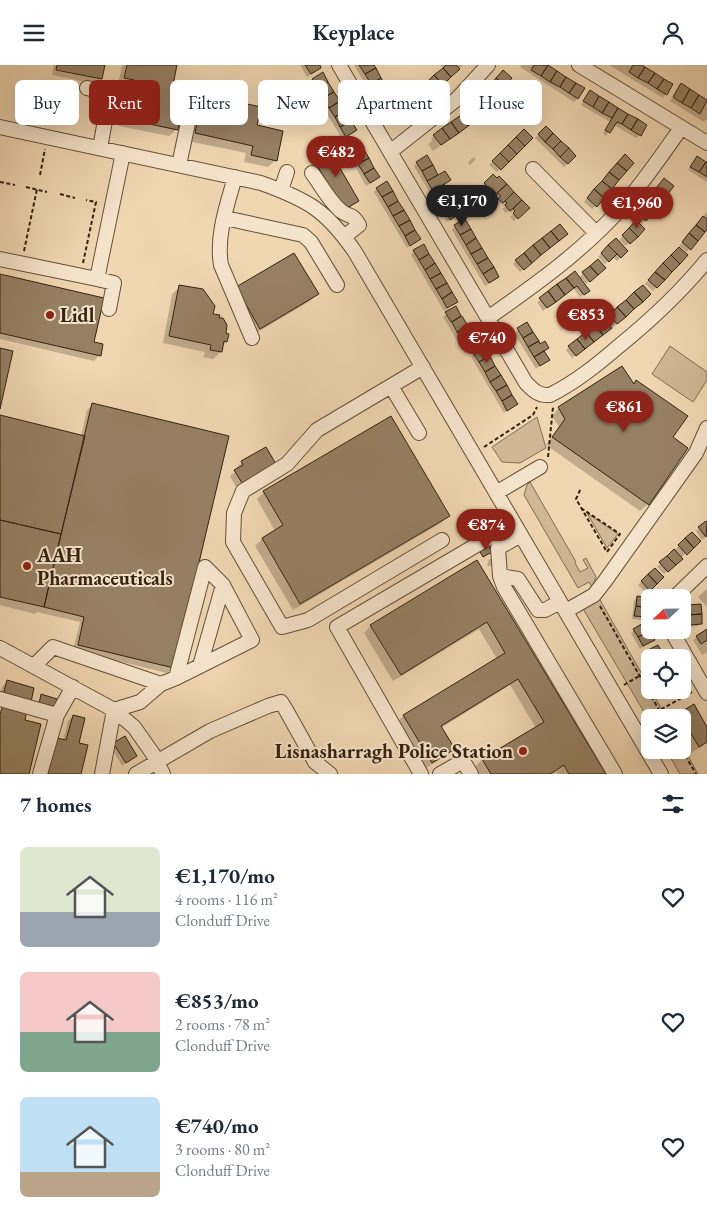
<!DOCTYPE html>
<html lang="en">
<head>
<meta charset="utf-8">
<style>
  body { margin:0; font-family:"EB Garamond",serif; background:#f6f6f7; color:#1f2937; height:100vh; display:flex; flex-direction:column; font-size:19px; white-space:nowrap }
  * { box-sizing:border-box; margin:0 }
  p { font-size:16px; color:#747a83 }
  .icon { flex:none; width:28px; height:28px; fill:none; stroke:currentColor; stroke-width:2; stroke-linecap:round; stroke-linejoin:round }
  .map { position:relative; height:709px; overflow:hidden }
  .panel { display:flex; flex-direction:column; background:#fff; flex:1 }
  .panel>* { flex:none }
  .top-card { position:absolute; left:15px; top:15px; width:678px; height:45px; display:flex; gap:10px }
  .needle { width:32px; rotate:248deg }
  .controls { position:absolute; left:641px; top:524px; display:grid; gap:10px }
  .controls a { display:grid; place-items:center; width:50px; height:50px; border-radius:8px; background:#fff; box-shadow:0 5px 20px #0002; font-size:25px }
  .price { position:absolute; translate:-50% -42px; padding:0 11px; border-radius:18px; background:#8f2418; color:#fff; font-size:16px; line-height:32px; filter:drop-shadow(0 1px 2px #0008) }
  .price::after { content:''; position:absolute; left:50%; top:30px; width:15px; height:11px; margin-left:-8px; background:inherit; clip-path:polygon(0 0,100% 0,50% 100%) }
  .price.selected { background:#222; color:#fff }
  ul { padding:0; list-style:none }
  li { display:flex; align-items:center; gap:15px; height:125px; padding:0 20px }
  li span { display:grid; place-items:center; flex:none; width:140px; height:100px; border-radius:8px; color:#555 }
  li>.icon { margin-inline-start:auto }
  span .icon { width:60px; height:60px; fill:#fffc; stroke-width:1 }
  li b { font-size:21px }
  h2 { display:flex; justify-content:space-between; align-items:center; height:60px; padding:0 20px; font-size:21px }
  .pill { padding:0 18px; border-radius:8px; background:#fff; box-shadow:0 5px 20px #0002; font-size:18px; line-height:45px }
  .pill.selected { background:#8f2418; color:#fff }
  header { display:flex; justify-content:space-between; align-items:center; height:65px; padding:0 20px; background:#fff; font-size:22px; font-weight:700 }
  .map>svg:first-child { display:block }
</style>
</head>
<body>
<header><svg class="icon" aria-label="menu" viewBox="0 0 24 24"><path d="M4 6h16M4 12h16M4 18h16"/></svg>Keyplace<svg class="icon" aria-label="person" viewBox="0 0 24 24"><circle cx="12" cy="8" r="4"/><path d="M4 21q1-7 8-7t8 7"/></svg></header>
<div class="map">
<svg width="707" height="709" viewBox="0 0 707 709">
  <rect width="100%" height="100%" fill="#f0d6b1"/>
  <filter id="stains"><feTurbulence type="fractalNoise" baseFrequency=".004" numOctaves="4"/><feColorMatrix values="0 0 0 0 .2 0 0 0 0 .09 0 0 0 0 .02 0 0 0 .5 -.17"/></filter>
  <radialGradient id="worn" r=".72"><stop offset=".6" stop-color="#630" stop-opacity="0"/><stop offset="1" stop-color="#630" stop-opacity=".3"/></radialGradient>
  <path fill="#d0b796" stroke="#826c53" d="M670,281L707,307V315L693,337L652,309Z
    M537,352L546,383L520,398L502,397L492,382Z
    M530,417L576,497L575,498L580,507L588,503L583,495L586,493L596,512L592,522L589,517L578,523L524,430L527,420Z
    M587,448L618,469L607,483Z
    M599,533L666,652H650V657L582,542Z
    M683,682L698,709H680L666,685H682Z"/>
  <path fill="#0003" d="M54,0H104L101,14L96,19L52,10Z
    M122,0H176L171,21L177,64L169,71L119,61L127,22L118,20Z
    M300,0H318L320,3L307,12Z
    M354,0H372L399,49L396,52L388,57Z
    M440,0H463L422,37L415,30L444,4Z
    M521,0H546L577,34L574,37L520,2Z
    M609,0H639L666,29L663,33Z
    M499,10L483,46L480,49L472,42Z
    M313,15L355,65L352,68L342,74L309,18Z
    M681,20L707,36V54L704,57L670,36Z
    M590,27L645,61L640,70L636,73L614,60L606,71L603,68L610,57L581,40Z
    M211,33L255,61L276,95L268,102L244,97L246,88L188,76L194,47Z
    M473,58L433,86L428,79L432,76L431,74L434,71Z
    M546,62L575,91L564,102L535,73Z
    M524,66L531,73L497,107L489,100Z
    M348,81L379,112L376,115L366,121L345,84Z
    M314,87L358,136L342,148L309,92Z
    M474,92L476,94L470,100L468,97Z
    M697,92L707,99V117L688,105Z
    M622,94L596,141L592,144L584,137Z
    M417,98L438,111L449,115L443,120L449,131L461,134L454,139L459,148L456,151L447,157L414,101Z
    M493,110L497,114L499,113L528,143L514,156L510,152L518,145L516,143L511,148L509,146L506,148L502,144L505,142L501,138L499,140L496,138L498,135L493,130L491,132L481,122Z
    M661,118L665,143L662,146L656,142L642,158L634,152Z
    M377,124L420,174L416,177L407,183L374,127Z
    M707,147V163L687,187L679,181Z
    M636,157L643,164L626,181L619,175Z
    M455,161L498,212L495,215L485,221L452,165Z
    M563,172L520,207L513,199L516,196Z
    M616,175L627,186L617,196L613,192L605,199L598,192Z
    M679,183L686,190L653,226L645,219Z
    M414,186L456,237L453,240L444,246L411,190Z
    M601,206L586,219L582,214L580,215L585,229L580,232L573,223L543,246L537,237L579,213L583,208Z
    M0,211L92,278L99,290L94,296L0,274Z
    M180,222L218,254L226,277L222,281L221,287L213,294L203,292L205,287L163,278L172,229Z
    M317,229L310,236L253,270L229,231Z
    M649,229L613,262L602,249L610,242L615,247Z
    M455,243L478,280L465,288L443,252Z
    M527,259L540,281L548,282L543,286L549,295L536,304L514,268Z
    M607,267L572,293L566,285L569,282Z
    M474,289L517,339L513,342L504,348L471,292Z
    M636,316L672,373L648,439L640,446L546,380L559,362L552,351L559,343L633,320Z
    M93,340L172,603L167,608L73,585L80,557L37,547L35,549L0,540V351L81,371L87,345Z
    M242,397L269,404L236,422L230,411L238,404L237,402Z
    M264,427L448,451L441,458L293,545L255,481L262,474L275,466L257,434Z
    M707,457V471L702,475L696,466Z
    M692,468L699,476L664,509L657,502Z
    M489,494H493L491,501H487Z
    M476,497L605,709H558L557,707L553,709H479L475,702L482,695L536,663L510,620L441,663L453,684L446,691L424,704L396,658L403,651L497,594L479,564L393,616L364,568L371,561Z
    M655,504L662,512L646,528L638,520Z
    M707,524V542L698,532Z
    M637,532L646,552L643,555L632,554L634,536Z
    M688,541L701,558L698,561L686,562L684,544Z
    M634,565L654,574L640,584L631,568Z
    M707,565V587L702,590L693,575Z
    M658,581L664,592H650V602L644,591Z
    M7,617L33,623L0,629L2,622Z
    M665,625H674L667,629Z
    M680,649L707,664V678L691,688L682,672V652H677Z
    M73,651L79,709H45L52,679L63,676L68,656Z
    M114,679L136,691L122,701L111,682Z"/>
  <path fill="#968064" stroke="#342210" d="M57,0H105L102,14L56,5Z
    M127,0H177L173,20L186,23L178,65L126,54L134,15L124,13Z
    M305,0H320L321,3L311,9Z
    M359,0H374L376,3L365,9Z
    M446,0H456L460,4L451,12L443,3Z
    M534,0H548L541,11L531,5Z
    M548,0L557,6L550,17L541,11Z
    M633,0H642L645,2L638,13L629,7Z
    M645,2L655,8L648,18L638,13Z
    M376,3L381,13L371,19L365,9Z
    M443,3L451,12L443,20L434,10Z
    M503,5L512,13L505,21L496,13Z
    M557,6L566,12L560,22L550,17Z
    M323,7L328,17L318,23L312,14Z
    M655,8L664,14L657,24L648,18Z
    M434,10L443,20L434,27L426,18Z
    M566,12L576,18L569,28L560,22Z
    M381,13L387,22L376,29L371,19Z
    M496,13L505,21L498,30L489,22Z
    M664,14L673,19L667,30L657,24Z
    M328,17L334,27L323,33L318,23Z
    M426,18L434,27L426,35L417,26Z
    M576,18L585,23L578,34L569,28Z
    M681,18L690,24L682,38L673,32Z
    M387,22L393,32L382,38L376,29Z
    M489,22L498,30L491,38L481,30Z
    M690,24L699,30L691,43L682,38Z
    M590,25L599,31L593,42L583,36Z
    M334,27L340,36L329,43L323,33Z
    M481,30L491,38L484,47L474,39Z
    M699,30L707,35L700,49L691,43Z
    M210,31L261,42L257,60L283,66L277,96L251,90L253,81L195,68L201,39L209,40Z
    M599,31L609,37L602,48L593,42Z
    M393,32L401,49L392,55L382,38Z
    M340,36L345,46L335,52L329,43Z
    M609,37L618,43L612,53L602,48Z
    M618,43L628,49L622,59L617,57L610,68L605,65Z
    M470,44L477,55L468,61L461,50Z
    M345,46L351,56L340,62L335,52Z
    M628,49L638,54L631,65L622,59Z
    M461,50L468,61L459,68L451,57Z
    M638,54L647,60L641,71L631,65Z
    M351,56L357,65L346,72L340,62Z
    M451,57L459,68L450,74L442,63Z
    M546,61L553,68L545,77L538,69Z
    M442,63L450,74L441,80L433,70Z
    M524,64L533,73L525,81L516,72Z
    M553,68L561,76L553,84L545,77Z
    M516,72L525,81L517,89L508,80Z
    M357,74L363,83L353,90L347,80Z
    M561,76L569,83L560,92L553,84Z
    M326,79L359,136L347,143L345,139L341,141L318,102L322,100L314,86Z
    M508,80L517,89L509,97L500,88Z
    M363,83L369,93L358,99L353,90Z
    M569,83L576,91L568,99L560,92Z
    M500,88L509,97L501,105L492,96Z
    M625,89L634,98L627,106L617,98Z
    M427,90L433,100L422,106L416,97Z
    M697,91L706,97L699,107L690,102Z
    M369,93L374,103L364,109L358,99Z
    M706,97H707V112L699,107Z
    M617,98L627,106L619,115L609,107Z
    M433,100L438,110L427,116L422,106Z
    M374,103L380,112L370,118L364,109Z
    M445,106L451,115L433,126L427,116Z
    M609,107L619,115L612,124L602,116Z
    M493,109L497,113L499,111L507,119L495,130L484,118Z
    M664,113L674,121L667,130L657,122Z
    M387,116L393,126L382,132L376,123Z
    M602,116L612,124L604,133L594,124Z
    M444,119L450,129L439,135L433,126Z
    M507,119L514,127L503,138L498,134L501,131L497,128Z
    M657,122L667,130L665,133L671,138L666,144L650,131Z
    M594,124L604,133L597,142L587,133Z
    M457,125L463,134L445,145L439,135Z
    M393,126L398,136L388,142L382,132Z
    M514,127L522,135L510,146L505,140L507,138L505,136Z
    M650,131L660,139L653,147L643,139Z
    M522,135L530,143L518,154L513,148L515,146L513,144Z
    M398,136L404,145L393,151L388,142Z
    M455,139L461,148L450,155L445,145Z
    M643,139L653,147L646,156L636,148Z
    M404,145L410,155L399,161L393,151Z
    M703,151L707,154V165L705,167L696,160Z
    M465,154L471,164L460,170L454,160Z
    M410,155L415,165L405,171L399,161Z
    M636,155L645,164L638,172L629,163Z
    M560,159L568,169L559,176L551,166Z
    M696,160L705,167L698,176L689,168Z
    M629,163L638,172L630,179L622,170Z
    M471,164L476,173L466,180L460,170Z
    M415,165L421,174L410,181L405,171Z
    M551,166L559,176L550,183L542,173Z
    M689,168L698,176L691,185L682,177Z
    M476,173L482,183L471,189L466,180Z
    M542,173L550,183L541,190L533,180Z
    M616,173L628,186L621,193L608,180Z
    M424,179L429,189L419,195L413,185Z
    M533,180L541,190L532,198L524,188Z
    M608,180L617,189L609,197L601,188Z
    M679,182L688,190L680,199L671,190Z
    M482,183L488,193L477,199L471,189Z
    M294,188L319,229L260,264L236,222Z
    M524,188L532,198L524,205L515,195Z
    M429,189L435,198L425,205L419,195Z
    M671,190L680,199L672,207L663,198Z
    M488,193L494,202L483,209L477,199Z
    M598,194L606,203L598,210L590,201Z
    M435,198L441,208L430,214L425,205Z
    M663,198L672,207L665,215L655,207Z
    M590,201L598,210L590,217L582,207Z
    M494,202L499,212L489,218L483,209Z
    M575,206L590,226L584,230L577,221L574,223L566,213Z
    M655,207L665,215L657,223L648,215Z
    M441,208L447,218L436,224L430,214Z
    M0,209L104,233L94,277L103,279L101,291L0,268Z
    M566,213L574,223L565,230L557,219Z
    M447,218L452,227L442,234L436,224Z
    M557,219L565,230L556,237L548,226Z
    M179,220L203,224L215,241L213,249L220,250L219,253H223L227,260L226,268L229,269L227,277L224,276L222,287L210,285L211,280L169,271Z
    M643,220L651,229L643,237L634,227Z
    M548,226L556,237L547,243L539,233Z
    M452,227L458,237L447,243L442,234Z
    M634,227L643,237L634,244L626,235Z
    M626,235L634,244L626,252L617,242Z
    M610,240L615,245L617,242L626,252L617,259L605,245Z
    M456,241L461,251L451,257L445,247Z
    M462,251L468,261L457,267L452,257Z
    M604,253L612,263L603,270L595,260Z
    M527,257L533,267L523,273L517,263Z
    M595,260L603,270L594,277L586,267Z
    M468,261L473,270L463,276L457,267Z
    M533,267L539,276L528,282L523,273Z
    M586,267L594,277L585,284L577,274Z
    M473,270L479,280L469,286L463,276Z
    M577,274L585,284L576,291L568,281Z
    M539,276L540,279L545,276L549,283L534,292L528,282Z
    M484,281L490,291L479,297L473,288Z
    M0,283L13,286L0,344Z
    M544,286L550,295L540,301L534,292Z
    M490,291L495,301L485,307L479,297Z
    M495,301L501,310L490,317L485,307Z
    M622,301L634,319L636,315L688,351L673,372L688,383L649,440L552,372L565,354L558,342Z
    M501,310L507,320L496,326L490,317Z
    M507,320L512,330L502,336L496,326Z
    M512,330L518,339L507,346L502,336Z
    M92,338L229,371L174,603L78,580L84,552L44,542Z
    M0,350L85,371L61,469L0,455Z
    M391,351L450,451L300,539L262,473L283,460L263,426Z
    M266,382L276,399L242,418L234,405L243,400L241,396Z
    M0,455L61,469L44,542L0,532Z
    M706,456L707,458L706,472L698,462Z
    M692,467L701,476L694,483L685,473Z
    M685,473L694,483L687,490L678,480Z
    M488,480L492,487L483,492L479,485Z
    M674,484L683,494L676,500L667,491Z
    M667,491L676,500L668,507L659,497Z
    M477,495L606,709H569L564,700L550,709H491L482,694L544,657L518,614L441,661L455,684L432,698L403,650L505,588L487,557L401,610L370,560Z
    M655,503L664,512L657,519L648,509Z
    M648,509L657,519L650,526L641,516Z
    M637,531L650,533L649,543L636,541Z
    M701,539L702,549L688,550L687,540Z
    M636,541L649,543L647,552L634,551Z
    M702,549V559L689,560L688,550Z
    M645,557L650,566L638,572L633,564Z
    M707,564V575L701,579L696,571Z
    M650,566L655,575L643,581L638,572Z
    M658,580L663,589L656,592L650,593L646,586Z
    M7,615L34,623L31,637L3,630Z
    M41,629L57,634L54,643L39,639Z
    M694,639L707,662V677L699,682L679,648Z
    M3,640L27,645L25,655L41,659L29,709H0V649Z
    M73,650L85,653L79,678L88,680L81,709H48L57,673L66,675Z
    M125,671L137,691L126,698L113,678Z"/>
  <g fill="none" stroke-linecap="round" stroke-linejoin="round">
    <g stroke="#634f38" stroke-width="16">
      <path id="minor" d="M339,0L526,318C534,326 539,331 550,330C576,317 598,299 619,281C651,255 681,227 707,195
        M579,0L707,78
        M87,23C98,26 107,26 108,39L100,83
        M0,62L261,118C308,135 326,145 355,187L661,709
        M390,87L457,34L488,0
        M179,100L195,25
        M533,104L596,168
        M312,108C321,120 329,136 341,146C350,153 351,147 359,160L344,172
        M235,112C227,140 216,171 221,200L252,273
        M281,125L287,107
        M225,153L303,170L311,177L337,220
        M0,194L97,214L123,88
        M97,214L114,218L109,244
        M488,253C535,220 583,186 621,143C643,118 662,90 681,63
        M423,302L317,365L287,399L243,426L234,448L233,477L282,562L308,555L442,475
        M391,321L419,368
        M496,428L540,402
        M521,470L498,483L500,511L504,522L615,709
        M500,511L518,514L538,545H545L560,537
        M675,532L707,501
        M566,546L594,530L605,516L696,388L707,363
        M671,565L707,628
        M0,583L114,645L134,662L153,689L163,709
        M34,601L53,582L161,619L176,613L205,502L223,520L252,575L176,613
        M200,601L223,520
        M0,634L57,650L73,622
        M114,645L140,637L161,619
        M40,709L57,650
        M102,709L114,645
        M136,709L210,666L268,641L281,637L286,645L315,697L330,709
        M421,709L337,562L514,458
        M440,709L463,696L471,709"/>
    </g>
    <path stroke="#342210" stroke-width="2" stroke-dasharray="4 2.5" stroke-linecap="butt" d="M40,110L45,84
      M0,117L15,120
      M26,122L47,127
      M60,129L75,133
      M24,186L37,124
      M83,198L96,137L86,135
      M484,382L533,350L537,342
      M548,392L553,342
      M581,443L620,469L607,487L576,434L581,423
      M600,541L663,652
      M624,620L639,611
      M644,654L692,627
      M682,685L696,709"/>
    <use href="#minor" stroke="#f5e4cc" stroke-width="14"/>
  </g>
  <g fill="#8f2418" stroke="#f5e4cc" stroke-width="2">
    <circle cx="50" cy="250" r="5"/>
    <circle cx="27" cy="501" r="5"/>
    <circle cx="523" cy="686" r="5"/>
  </g>
  <g text-anchor="middle" dominant-baseline="central" stroke-width="4" stroke-linejoin="round" paint-order="stroke">
    <g font-size="20" font-weight="bold" fill="#342210" stroke="#f5e4cc" text-anchor="start">
      <text x="60" y="250">Lidl</text>
      <text x="37" y="490">AAH<tspan x="37" dy="23">Pharmaceuticals</tspan></text>
      <text x="513" y="686" text-anchor="end">Lisnasharragh Police Station</text>
    </g>
  </g>
  <rect width="100%" height="100%" filter="url(#stains)"/>
  <rect width="100%" height="100%" fill="url(#worn)"/>
</svg>
<div class="controls">
<a><svg class="needle" viewBox="-14 -14 28 28"><path d="M0-13l5 13h-10z" fill="#e53935"/><path d="M0 13l5-13h-10z" fill="#747a83"/></svg></a>
<a><svg class="icon" aria-label="locate" viewBox="0 0 24 24"><circle cx="12" cy="12" r="6"/><path d="M12 2v4M12 18v4M2 12h4M18 12h4"/></svg></a>
<a><svg class="icon" aria-label="layers" viewBox="0 0 24 24"><path d="M12 4l9 5-9 5-9-5zM3 14l9 5 9-5"/></svg></a>
</div>
<b class="price" style="left:336px;top:113px">€482</b>
<b class="price selected" style="left:462px;top:162px">€1,170</b>
<b class="price" style="left:637px;top:164px">€1,960</b>
<b class="price" style="left:586px;top:276px">€853</b>
<b class="price" style="left:487px;top:299px">€740</b>
<b class="price" style="left:624px;top:368px">€861</b>
<b class="price" style="left:486px;top:486px">€874</b>
<div class="top-card">
<a class="pill">Buy</a>
<a class="pill selected">Rent</a>
<a class="pill">Filters</a>
<a class="pill">New</a>
<a class="pill">Apartment</a>
<a class="pill">House</a>
</div>
</div>
<section class="panel">
<h2>7 homes<svg class="icon" aria-label="filters" viewBox="0 0 24 24"><path d="M4 7h16M4 17h16"/><circle cx="9" cy="7" r="2"/><circle cx="15" cy="17" r="2"/></svg></h2>
<ul>
<li><span style="background:linear-gradient(#dfe7d0 65%,#9aa5b1 0)"><svg class="icon" aria-label="home" viewBox="0 0 24 24"><path d="M3 11l9-7 9 7M6 9v11h12V9"/></svg></span><div><b>€1,170/mo</b><p>4 rooms · 116 m²</p><p>Clonduff Drive</p></div><svg class="icon" aria-label="heart" viewBox="0 0 24 24"><path d="M12 20l-8-8c-3-5 5-10 8-4 3-6 11-1 8 4z"/></svg></li>
<li><span style="background:linear-gradient(#f6c9c9 60%,#7fa58c 0)"><svg class="icon" aria-label="home" viewBox="0 0 24 24"><path d="M3 11l9-7 9 7M6 9v11h12V9"/></svg></span><div><b>€853/mo</b><p>2 rooms · 78 m²</p><p>Clonduff Drive</p></div><svg class="icon" aria-label="heart" viewBox="0 0 24 24"><path d="M12 20l-8-8c-3-5 5-10 8-4 3-6 11-1 8 4z"/></svg></li>
<li><span style="background:linear-gradient(#bfe0f5 75%,#b9a48a 0)"><svg class="icon" aria-label="home" viewBox="0 0 24 24"><path d="M3 11l9-7 9 7M6 9v11h12V9"/></svg></span><div><b>€740/mo</b><p>3 rooms · 80 m²</p><p>Clonduff Drive</p></div><svg class="icon" aria-label="heart" viewBox="0 0 24 24"><path d="M12 20l-8-8c-3-5 5-10 8-4 3-6 11-1 8 4z"/></svg></li>
</ul>
</section>
</body>
</html>
